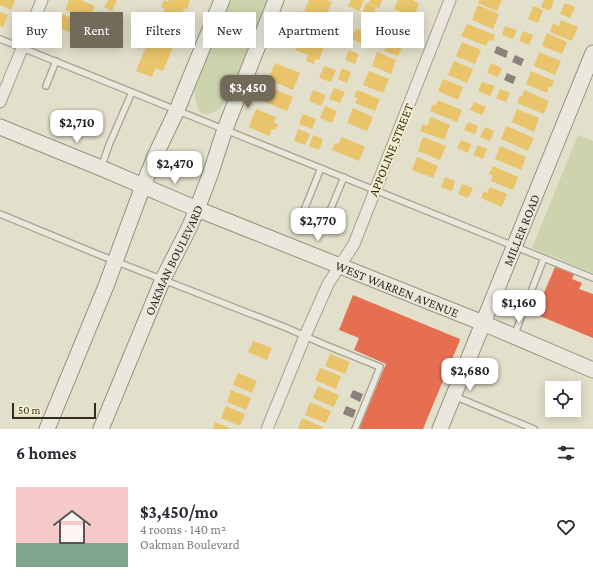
<!DOCTYPE html>
<html lang="en">
<head>
<meta charset="utf-8">
<style>
  body { margin:0; font-family:"Crimson Pro",serif; background:#f2f2f3; color:#2b2b33; height:100vh; display:flex; flex-direction:column; font-size:15px; white-space:nowrap }
  * { box-sizing:border-box; margin:0 }
  p { font-size:13px; color:#7c7c81 }
  .icon { flex:none; width:22px; height:22px; fill:none; stroke:currentColor; stroke-width:2; stroke-linecap:round; stroke-linejoin:round }
  .map { position:relative; height:429px; overflow:hidden }
  .sheet { display:flex; flex-direction:column; background:#fff; flex:1 }
  .sheet>* { flex:none }
  .hud { position:absolute; left:12px; top:12px; width:569px; height:36px; display:flex; gap:8px }
  .controls { position:absolute; left:545px; top:381px; display:grid; gap:8px }
  .controls a { display:grid; place-items:center; width:36px; height:36px; border-radius:0px; background:#fff; box-shadow:0 2px 10px #0003; font-size:20px }
  .scale { position:absolute; left:12px; bottom:10px; width:84px; box-sizing:border-box; padding-left:4px; border:2px solid #352c1d; border-top:0; font-size:11px; line-height:14px; white-space:nowrap; color:#352c1d; -webkit-text-stroke:3px #f4efcf; paint-order:stroke }
  .price { position:absolute; translate:-50% -34px; padding:0 9px; border-radius:8px; background:#fff; color:#222; font-size:13px; line-height:26px; filter:drop-shadow(0 1px 2px #0008) }
  .price::after { content:''; position:absolute; left:50%; top:24px; width:12px; height:9px; margin-left:-6px; background:inherit; clip-path:polygon(0 0,100% 0,50% 100%) }
  .price.selected { background:#726b5a; color:#fff }
  ul { padding:0; list-style:none }
  li { display:flex; align-items:center; gap:12px; height:100px; padding:0 16px }
  li+li { border-top:1px solid #e1e1e2 }
  li span { display:grid; place-items:center; flex:none; width:112px; height:80px; border-radius:0px; color:#555 }
  li>.icon { margin-inline-start:auto }
  span .icon { width:48px; height:48px; fill:#fffc; stroke-width:1 }
  li b { font-size:17px }
  h2 { display:flex; justify-content:space-between; align-items:center; height:48px; padding:0 16px; font-size:17px }
  .chip { padding:0 14px; border-radius:0px; background:#fff; box-shadow:0 2px 10px #0003; font-size:14px; line-height:36px }
  .chip.selected { background:#726b5a; color:#fff }
  .map>svg:first-child { display:block }
</style>
</head>
<body>
<div class="map">
<svg width="593" height="429" viewBox="0 0 593 429">
  <rect width="100%" height="100%" fill="#e2dfca"/>
  <path fill="#cdd3ac" d="M228,0H270L231,95C226,102 217,113 208,114C208,115 202,114 202,114C195,106 195,97 194,87Z
    M578,135L593,141V273L532,248Z"/>
  <path fill="#e9c46a" d="M0,0H15L11,10L0,5Z
    M69,0H80L95,6L89,19L65,10Z
    M108,0H117L112,11L104,7Z
    M164,0L168,2L169,0H188L190,1L187,9L184,8L180,18L183,19L178,32L159,24L165,9L161,7Z
    M309,0H327L332,2L324,20L330,23L325,35L296,23L301,11L304,12Z
    M351,0H362L364,1L359,11L348,6Z
    M370,0H382L379,8L368,3Z
    M398,0H412L419,3L416,11L419,13L417,19L394,9Z
    M479,0H502L497,11L478,3Z
    M544,0H552L554,1L550,11L541,7Z
    M366,3L376,7L372,17L362,13Z
    M565,3L575,7L570,18L560,14Z
    M478,5L499,14L493,29L472,20Z
    M533,6L543,10L538,23L528,19Z
    M0,12L8,15L3,27L0,26Z
    M60,13L79,21L74,34L55,26Z
    M100,16L112,21L108,31L97,26Z
    M390,17L411,26L405,39L384,31Z
    M561,20L578,27L572,41L550,32L553,23L559,26Z
    M467,24L495,35L493,41L489,40L486,46L461,36Z
    M505,26L517,30L513,39L502,35Z
    M356,29L365,32L361,43L351,39Z
    M293,31L325,44L319,60L315,59L314,64L306,61L308,55L295,50L297,45L289,42Z
    M523,31L533,35L529,45L519,41Z
    M547,33L567,42L562,54L542,46Z
    M95,34L106,38L102,48L91,44Z
    M151,35L174,45L163,71L155,68L152,77L136,71Z
    M390,36L404,42L398,56L384,51Z
    M462,42L481,50L475,64L456,56Z
    M349,50L359,54L355,64L345,60Z
    M377,52L396,60L391,74L372,66Z
    M539,52L561,61L555,75L534,66Z
    M454,61L473,69L467,83L448,75Z
    M275,63L300,73L293,90L268,79Z
    M491,63L502,68L498,77L487,73Z
    M324,66L336,70L331,82L319,78Z
    M342,68L351,72L347,83L338,79Z
    M369,71L389,79L383,93L363,85Z
    M531,71L554,81L552,87L549,86L547,93L526,84Z
    M443,79L463,87L458,100L438,91Z
    M482,82L495,86L490,96L478,91Z
    M269,87L293,97L287,111L263,101Z
    M334,88L345,92L340,103L329,99Z
    M500,89L510,93L506,102L496,98Z
    M313,90L326,95L321,106L309,101Z
    M357,90L380,99L375,111L355,103L358,98L354,97Z
    M524,90L549,101L544,114L517,103L520,96L522,97Z
    M438,100L462,110L457,122L430,111L433,104L436,105Z
    M474,102L486,107L482,115L470,110Z
    M325,106L337,111L332,123L320,118Z
    M353,108L373,117L367,131L347,123Z
    M256,109L276,117L274,123L278,124L275,130L272,129L269,136L249,127Z
    M517,109L539,118L534,132L512,122Z
    M303,114L316,119L312,129L299,124Z
    M431,117L450,125L444,140L420,131L423,124L427,126Z
    M468,122L478,126L475,134L464,130Z
    M506,126L534,138L528,151L501,139Z
    M485,127L494,131L490,141L480,137Z
    M298,129L310,134L305,145L294,141Z
    M313,135L323,139L319,150L309,146Z
    M342,137L365,147L359,161L332,150L335,143L338,144Z
    M423,137L446,146L440,160L418,151Z
    M461,140L471,144L468,153L457,148Z
    M478,145L487,149L483,159L473,155Z
    M500,146L526,157L521,170L495,159Z
    M417,157L438,166L433,178L412,170Z
    M493,166L518,177L513,190L491,181L493,176L489,174Z
    M445,177L455,181L452,191L441,187Z
    M462,184L473,188L468,198L458,194Z
    M490,187L507,194L502,207L481,198L484,191L487,193Z
    M253,341L272,348L267,360L248,352Z
    M330,354L350,362L345,374L325,366Z
    M320,368L341,376L336,389L315,380Z
    M238,373L257,381L252,393L233,385Z
    M318,386L339,395L334,407L313,398Z
    M231,390L251,398L246,410L227,402Z
    M310,402L331,411L326,423L305,415Z
    M226,406L245,414L240,426L221,418Z
    M302,418L323,427L322,429H298Z
    M215,422L232,429H213Z"/>
  <path fill="#e76f51" d="M555,267L574,274L572,279L582,283L579,289L593,294V338L535,314Z
    M353,295L460,339V340L423,429H359L386,364L354,350L359,338L339,330Z"/>
  <path fill="#8a817c" d="M497,46L508,51L506,58L494,53Z
    M515,55L524,59L521,66L512,62Z
    M507,73L516,77L513,84L504,80Z
    M353,390L363,394L360,402L350,397Z
    M346,406L356,410L353,418L343,414Z"/>
  <g fill="none" stroke-linecap="round" stroke-linejoin="round">
    <g stroke="#a7a294" stroke-width="8">
      <path id="lane" d="M0,39L593,278
        M46,86L56,61
        M101,168L109,145L132,92
        M0,214L102,256L287,328L323,344L380,367L355,429
        M300,220L321,168
        M324,225L344,177
        M514,336L544,258
        M454,396L534,429"/>
    </g>
    <g stroke="#a7a294" stroke-width="13">
      <path id="street" d="M0,102L42,0
        M267,429L305,336L328,284L354,244L450,0"/>
    </g>
    <g stroke="#979384" stroke-width="17">
      <g id="secondary">
        <path id="s1" d="M0,127L101,168L197,209L483,323L593,370"/>
        <path d="M47,429L106,286L143,186L156,154L177,110L222,0"/>
        <path id="s2" d="M101,429L163,279L189,228L197,209L210,175L225,129L276,0"/>
        <path id="s3" d="M440,429L593,53"/>
      </g>
    </g>
    <use href="#lane" stroke="#eae8dc" stroke-width="5.5"/>
    <use href="#street" stroke="#eae8dc" stroke-width="11"/>
    <use href="#secondary" stroke="#eae8dc" stroke-width="15"/>
  </g>
  <g text-anchor="middle" dominant-baseline="central" stroke-width="4" stroke-linejoin="round" paint-order="stroke">
    <g font-size="13" fill="#352c1d" stroke="#f4efcf">
      <text transform="translate(391 150) rotate(-68)">APPOLINE STREET</text>
      <text stroke="none"><textPath href="#s3" startOffset="215">MILLER ROAD</textPath></text>
      <text stroke="none"><textPath href="#s2" startOffset="184">OAKMAN BOULEVARD</textPath></text>
      <text stroke="none"><textPath href="#s1" startOffset="429">WEST WARREN AVENUE</textPath></text>
    </g>
  </g>
</svg>
<div class="controls">
<a><svg class="icon" aria-label="locate" viewBox="0 0 24 24"><circle cx="12" cy="12" r="6"/><path d="M12 2v4M12 18v4M2 12h4M18 12h4"/></svg></a>
</div>
<div class="scale">50 m</div>
<b class="price selected" style="left:248px;top:109px">$3,450</b>
<b class="price" style="left:77px;top:144px">$2,710</b>
<b class="price" style="left:175px;top:185px">$2,470</b>
<b class="price" style="left:318px;top:242px">$2,770</b>
<b class="price" style="left:519px;top:324px">$1,160</b>
<b class="price" style="left:470px;top:392px">$2,680</b>
<div class="hud">
<a class="chip">Buy</a>
<a class="chip selected">Rent</a>
<a class="chip">Filters</a>
<a class="chip">New</a>
<a class="chip">Apartment</a>
<a class="chip">House</a>
</div>
</div>
<section class="sheet">
<h2>6 homes<svg class="icon" aria-label="filters" viewBox="0 0 24 24"><path d="M4 7h16M4 17h16"/><circle cx="9" cy="7" r="2"/><circle cx="15" cy="17" r="2"/></svg></h2>
<ul>
<li><span style="background:linear-gradient(#f6c9c9 70%,#7fa58c 0)"><svg class="icon" aria-label="home" viewBox="0 0 24 24"><path d="M3 11l9-7 9 7M6 9v11h12V9"/></svg></span><div><b>$3,450/mo</b><p>4 rooms · 140 m²</p><p>Oakman Boulevard</p></div><svg class="icon" aria-label="heart" viewBox="0 0 24 24"><path d="M12 20l-8-8c-3-5 5-10 8-4 3-6 11-1 8 4z"/></svg></li>
</ul>
</section>
</body>
</html>
